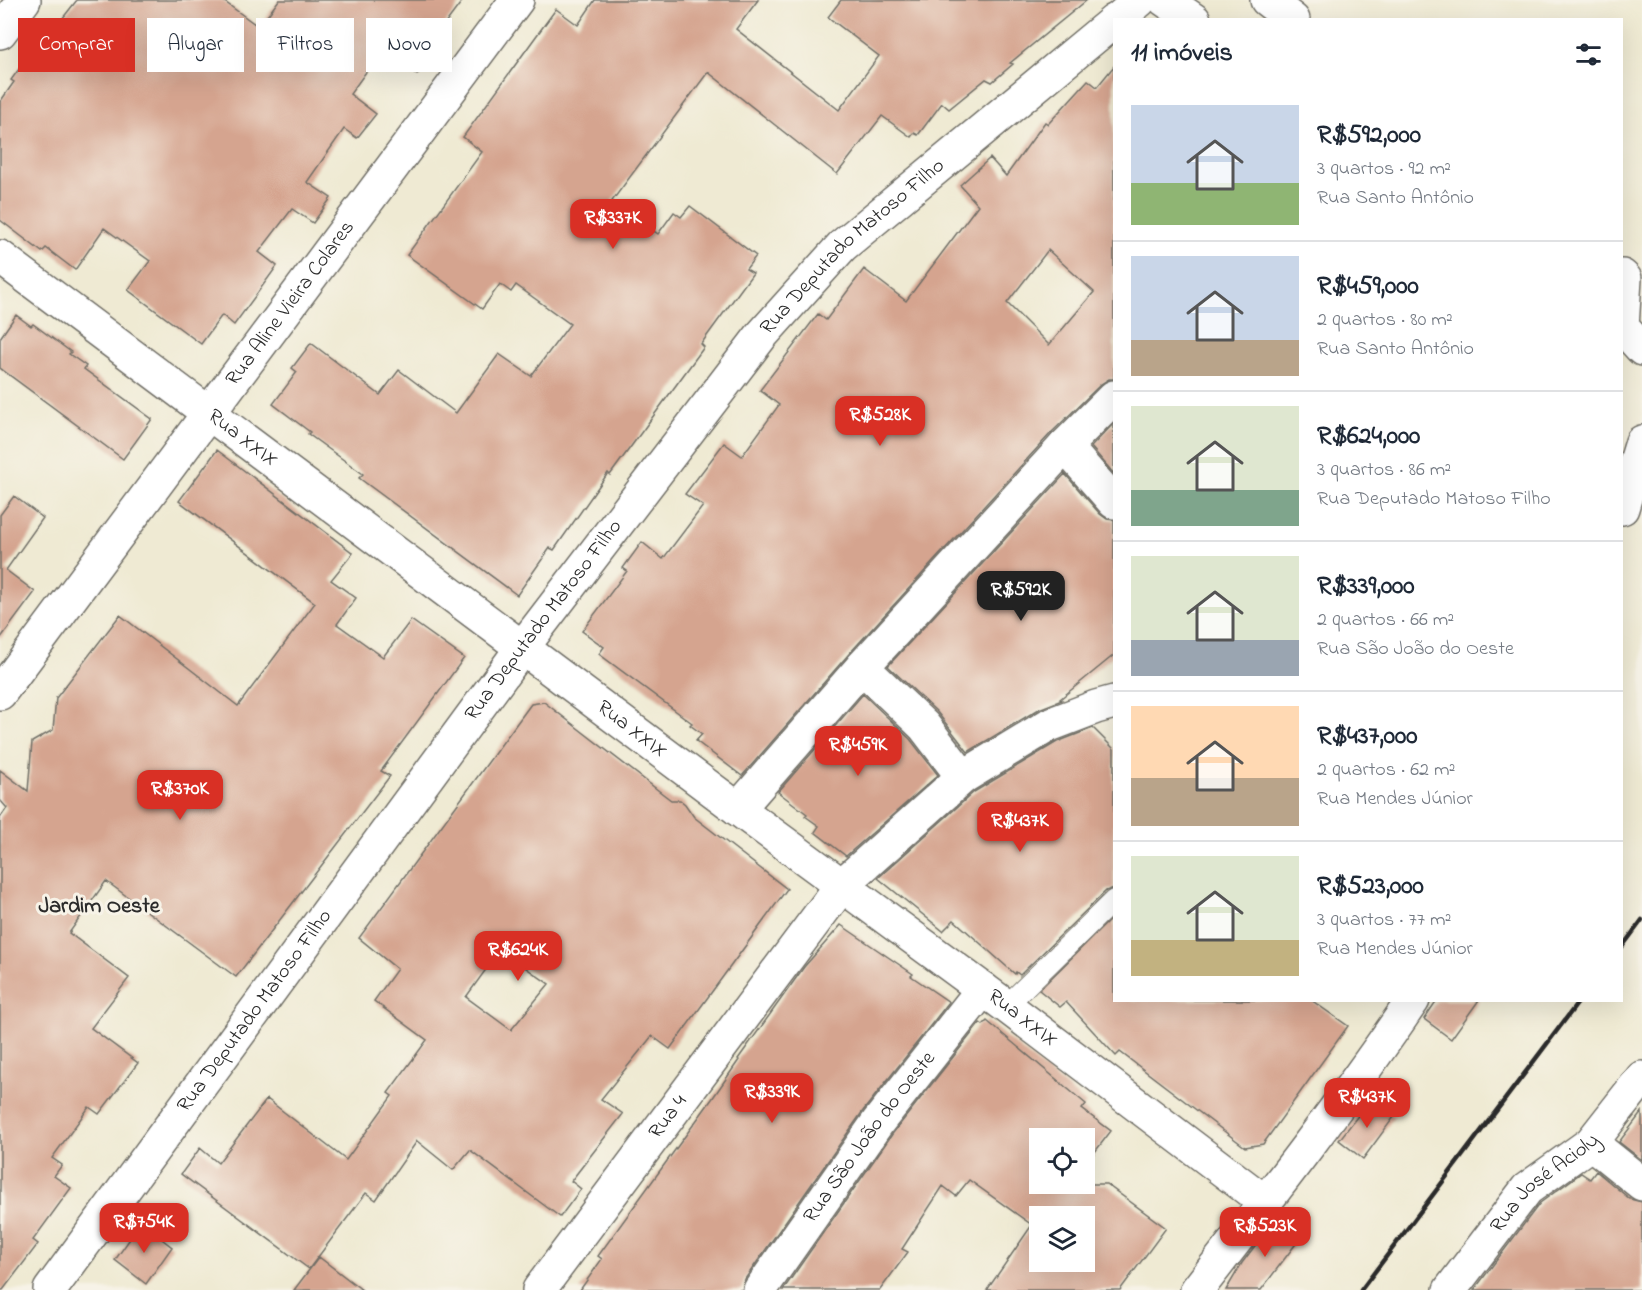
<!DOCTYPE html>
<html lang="pt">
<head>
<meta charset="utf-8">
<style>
  body { margin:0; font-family:"Indie Flower",sans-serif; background:#f6f6f7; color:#1f2937; height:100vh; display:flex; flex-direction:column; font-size:22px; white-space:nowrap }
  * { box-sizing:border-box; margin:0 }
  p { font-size:20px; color:#747a83 }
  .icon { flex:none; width:33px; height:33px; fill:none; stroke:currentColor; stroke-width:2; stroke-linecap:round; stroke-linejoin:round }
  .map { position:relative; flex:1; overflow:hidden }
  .sheet { position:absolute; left:1113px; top:18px; width:510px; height:984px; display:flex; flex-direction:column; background:#fff; border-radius:0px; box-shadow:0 6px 24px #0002 }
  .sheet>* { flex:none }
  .guide { position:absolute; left:18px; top:18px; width:570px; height:54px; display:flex; gap:12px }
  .fabs { position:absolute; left:1029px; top:1128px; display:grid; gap:12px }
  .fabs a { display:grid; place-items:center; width:66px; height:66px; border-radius:0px; background:#fff; box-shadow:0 6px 24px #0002; font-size:30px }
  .price { position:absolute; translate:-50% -51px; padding:0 14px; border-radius:12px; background:#d93025; color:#fff; font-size:20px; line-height:39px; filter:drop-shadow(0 2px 3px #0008) }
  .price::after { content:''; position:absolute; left:50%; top:36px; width:18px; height:14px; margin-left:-9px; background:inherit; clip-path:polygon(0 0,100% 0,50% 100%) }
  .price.current { background:#222; color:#fff }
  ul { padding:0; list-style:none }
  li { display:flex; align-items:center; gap:18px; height:150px; padding:0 18px }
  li+li { border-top:2px solid #e0e1e3 }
  li span { display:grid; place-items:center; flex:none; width:168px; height:120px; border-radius:0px; color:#555 }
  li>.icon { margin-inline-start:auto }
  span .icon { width:72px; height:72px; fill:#fffc; stroke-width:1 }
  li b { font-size:26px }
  h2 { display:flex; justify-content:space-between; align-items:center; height:72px; padding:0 18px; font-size:26px }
  .pill { padding:0 21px; border-radius:0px; background:#fff; box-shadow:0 6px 24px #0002; font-size:21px; line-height:54px }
  .pill.current { background:#d93025; color:#fff }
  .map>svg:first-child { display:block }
</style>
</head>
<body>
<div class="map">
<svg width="1642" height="1290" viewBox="0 0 1642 1290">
  <rect width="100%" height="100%" fill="#f7f3e8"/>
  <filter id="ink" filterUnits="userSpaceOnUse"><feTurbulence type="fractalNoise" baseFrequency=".0167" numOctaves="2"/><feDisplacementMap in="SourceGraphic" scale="12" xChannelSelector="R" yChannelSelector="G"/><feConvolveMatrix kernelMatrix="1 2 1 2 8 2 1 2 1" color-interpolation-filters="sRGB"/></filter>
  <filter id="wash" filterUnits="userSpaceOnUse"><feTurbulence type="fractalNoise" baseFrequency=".008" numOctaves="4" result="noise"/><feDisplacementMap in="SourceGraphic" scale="24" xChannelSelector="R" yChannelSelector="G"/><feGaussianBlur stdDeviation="1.35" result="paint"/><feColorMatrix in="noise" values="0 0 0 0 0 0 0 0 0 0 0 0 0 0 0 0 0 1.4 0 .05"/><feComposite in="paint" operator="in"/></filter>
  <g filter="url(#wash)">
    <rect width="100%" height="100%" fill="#efead3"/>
    <g id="blocks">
      <path fill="#d5a48f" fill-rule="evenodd" d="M77,0H222L259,27L279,0H463L433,40L440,44L417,75L381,51L350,94L376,114L357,138L344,129L307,182L331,198L313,223L292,209L259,252L277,266L234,325L222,315L201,344L128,290L150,261L104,228L75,270L46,248L42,252L0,220V102L14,82L11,80L30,54L33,56Z
        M595,0H758L736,29L839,110L879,56L828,17L841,0H1087L1010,63L1013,64L992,82L986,79L949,109L942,103L918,135L914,133L911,137L882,116L837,174L708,72L612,201L658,234L674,212L681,217L690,206L756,256L746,269L753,273L701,344L704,347L610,475L608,473L554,550L550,548L517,595L359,478L363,474L308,434L310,432L273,404L297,372L292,368L311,343L380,395L399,370L456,413L499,354L531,376L570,324L516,285L511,292L500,284L482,309L407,255L482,152L463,137L537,35L556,9L578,25Z
        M1114,66V379H1109L1101,384L1051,433L848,655L742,776L696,741L702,734L690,725L692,723L599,654L604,647L582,631L627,571L623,568L642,542L663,559L703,506L685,494L724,443L742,456L779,405L760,390L818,314L826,320L864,269L906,301L978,205L960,185L990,158L1006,176L1045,122L1048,124L1088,80L1097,87ZM1048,250L1094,292L1049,345L1007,303Z
        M16,315L31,326L33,324L71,352L69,354L86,366L84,369L152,419L123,459L0,368V338Z
        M1114,423V474L1091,447Z
        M217,450L353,553L331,580L356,598L337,624L383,657L411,620L464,658L381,771L390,776L236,977L106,881L69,933L129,978L91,1028L138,1063L99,1114L89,1107L52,1158L62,1165L54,1176L71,1188L33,1240L38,1244L3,1290H0V818L7,808L0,800V770L28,791L32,742L53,730L56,698L120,615L238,706L315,603L179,501Z
        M1065,474L1100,514L1107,519L1114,520V655L1060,699L1062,700L1039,709L968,752L937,712L888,666Z
        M14,496L43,518L6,570L35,592L0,639V515Z
        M863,694L910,739L938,775L846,856L815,832L819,826L805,816L807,814L778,792Z
        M544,702L663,794L671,800H680L685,804L694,817L787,889L670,1049L652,1036L601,1099L623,1114L571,1181L581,1189L560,1217L470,1150L453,1170L417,1141L376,1200L366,1193L309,1269L181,1174L200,1148L218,1163L267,1099L346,1160L392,1096L388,1093L427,1040L374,1001L397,969L359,938L531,704ZM500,950L549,984L511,1030L466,997Z
        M1093,728L1114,749V888L1106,891L1020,975L1016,972L1015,974L954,920L943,931L878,878L974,792L1057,742Z
        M1114,916V1000H1311L1348,1026L1263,1144L1245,1147L1120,1052L1116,1056L1066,1002L1060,1007L1039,990Z
        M841,925L913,974L911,976L949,1002L863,1111L745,1279L742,1290H580L602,1259L598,1256L712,1099L739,1060L738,1059L804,967Z
        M1437,1000H1479L1451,1039L1424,1019Z
        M987,1021L1086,1104L1082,1109L1111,1131L1084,1166V1138H1040V1184H1106L1166,1228L1120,1290H987L1032,1225L969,1180L956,1196L943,1186L902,1249L908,1252L880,1290H783L893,1133L980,1023L983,1025ZM1040,1216H1084V1262H1040Z
        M1371,1099L1394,1117L1363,1159L1339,1140Z
        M1642,1112V1160L1619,1142Z
        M1596,1171L1630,1199L1642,1202V1290H1474L1540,1203L1581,1173L1590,1179Z
        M1277,1217L1301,1237L1261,1290H1226L1242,1263Z
        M141,1223L172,1247L146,1284L115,1260Z
        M319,1257L362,1290H294Z"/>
    </g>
  </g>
  <g filter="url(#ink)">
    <use href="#blocks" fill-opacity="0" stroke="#706e66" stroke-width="1.5"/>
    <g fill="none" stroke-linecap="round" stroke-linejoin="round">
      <g stroke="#706e66" stroke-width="22">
        <path id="service" d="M1006,1006L1114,900"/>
      </g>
      <g stroke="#706e66" stroke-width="36">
        <g id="minor">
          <path d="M0,32L24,0"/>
          <path id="s1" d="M0,257L738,809L1006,1006L1265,1202"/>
          <path d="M1622,327L1642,349"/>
          <path d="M1065,446L1114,502"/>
          <path d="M1622,508L1642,442"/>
          <path d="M862,667L924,726L963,777"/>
          <path id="s2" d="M0,693L517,0"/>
          <path d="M738,809L862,667L1065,446L1114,397"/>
          <path d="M1591,1143L1642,1184"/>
          <path id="s3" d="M539,1290L842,885L963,777L1049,725L1096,707L1114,702"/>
          <path id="s4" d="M760,1290L878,1122L983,989"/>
          <path d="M1197,1290C1271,1195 1345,1100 1413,1000"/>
          <path id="s5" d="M1450,1290L1527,1189L1591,1143L1642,1078"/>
        </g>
      </g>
      <g stroke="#706e66" stroke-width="36">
        <g id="tertiary">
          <path d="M1165,0L1194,20"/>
          <path d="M1267,0L1293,20"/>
          <path d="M1117,20L1140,0"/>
          <path d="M1622,276L1625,279L1622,327"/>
          <path id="s6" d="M50,1290L522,648L761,336L842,246L1114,21"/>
        </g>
      </g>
      <use href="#service" stroke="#fff" stroke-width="20"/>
      <use href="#minor" stroke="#fff" stroke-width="33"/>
      <use href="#tertiary" stroke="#fff" stroke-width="33"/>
      <path stroke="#2b2b2b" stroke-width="4.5" d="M1622,947L1642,920
        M1361,1290L1580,1000"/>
    </g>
  </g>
  <g text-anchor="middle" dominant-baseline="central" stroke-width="6" stroke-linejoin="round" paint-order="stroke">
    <g font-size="21" fill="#2b2b2b" stroke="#f7f3e8">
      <text stroke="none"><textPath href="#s6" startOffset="1318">Rua Deputado Matoso Filho</textPath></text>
      <text stroke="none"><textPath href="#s2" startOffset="486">Rua Aline Vieira Colares</textPath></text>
      <text stroke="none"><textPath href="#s1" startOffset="303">Rua XXIX</textPath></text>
      <text stroke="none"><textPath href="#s6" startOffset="832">Rua Deputado Matoso Filho</textPath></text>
      <text stroke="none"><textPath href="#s1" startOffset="789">Rua XXIX</textPath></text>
      <text stroke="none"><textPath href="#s6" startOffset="346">Rua Deputado Matoso Filho</textPath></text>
      <text stroke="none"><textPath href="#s1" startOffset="1275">Rua XXIX</textPath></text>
      <text stroke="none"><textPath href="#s3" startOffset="216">Rua 4</textPath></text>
      <text stroke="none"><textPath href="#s4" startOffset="188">Rua São João do Oeste</textPath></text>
      <text stroke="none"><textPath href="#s5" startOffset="144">Rua José Acioly</textPath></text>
    </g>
    <g font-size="22" font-weight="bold" fill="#2b2b2b" stroke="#f7f3e8">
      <text x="99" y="907">Jardim Oeste</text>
    </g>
  </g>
</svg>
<div class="fabs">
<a><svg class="icon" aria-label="locate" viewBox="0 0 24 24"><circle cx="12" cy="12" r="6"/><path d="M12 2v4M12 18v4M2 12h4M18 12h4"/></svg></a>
<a><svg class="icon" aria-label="layers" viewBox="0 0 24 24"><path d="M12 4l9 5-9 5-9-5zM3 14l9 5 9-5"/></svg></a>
</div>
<b class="price" style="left:613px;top:250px">R$337K</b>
<b class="price" style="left:880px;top:447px">R$528K</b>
<b class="price current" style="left:1021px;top:622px">R$592K</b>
<b class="price" style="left:858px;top:777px">R$459K</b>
<b class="price" style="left:180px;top:821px">R$370K</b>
<b class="price" style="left:1020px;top:853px">R$437K</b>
<b class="price" style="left:518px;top:982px">R$624K</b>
<b class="price" style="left:772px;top:1124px">R$339K</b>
<b class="price" style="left:1367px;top:1129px">R$437K</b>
<b class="price" style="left:144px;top:1254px">R$754K</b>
<b class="price" style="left:1265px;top:1258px">R$523K</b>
<div class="guide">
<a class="pill current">Comprar</a>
<a class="pill">Alugar</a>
<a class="pill">Filtros</a>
<a class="pill">Novo</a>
</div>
<section class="sheet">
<h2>11 imóveis<svg class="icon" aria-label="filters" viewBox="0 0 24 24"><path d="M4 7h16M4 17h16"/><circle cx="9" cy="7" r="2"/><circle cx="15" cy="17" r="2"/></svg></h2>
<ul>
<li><span style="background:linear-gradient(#c9d6e8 65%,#8fb573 0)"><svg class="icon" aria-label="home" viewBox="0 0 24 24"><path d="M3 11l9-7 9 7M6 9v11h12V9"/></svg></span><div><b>R$592,000</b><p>3 quartos · 92 m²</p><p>Rua Santo Antônio</p></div></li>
<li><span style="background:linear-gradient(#c9d6e8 70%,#b9a48a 0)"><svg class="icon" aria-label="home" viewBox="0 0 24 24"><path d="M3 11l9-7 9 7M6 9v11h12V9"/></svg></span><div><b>R$459,000</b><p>2 quartos · 80 m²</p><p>Rua Santo Antônio</p></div></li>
<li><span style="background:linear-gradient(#dfe7d0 70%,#7fa58c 0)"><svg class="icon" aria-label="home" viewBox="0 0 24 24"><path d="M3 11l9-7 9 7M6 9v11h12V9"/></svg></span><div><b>R$624,000</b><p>3 quartos · 86 m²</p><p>Rua Deputado Matoso Filho</p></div></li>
<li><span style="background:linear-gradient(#dfe7d0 70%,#9aa5b1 0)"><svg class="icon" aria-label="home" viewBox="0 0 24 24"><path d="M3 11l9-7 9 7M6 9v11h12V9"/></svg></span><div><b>R$339,000</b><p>2 quartos · 66 m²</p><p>Rua São João do Oeste</p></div></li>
<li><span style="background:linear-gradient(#ffd9b3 60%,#b9a48a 0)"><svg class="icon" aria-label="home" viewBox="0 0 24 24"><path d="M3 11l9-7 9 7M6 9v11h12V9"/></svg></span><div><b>R$437,000</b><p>2 quartos · 62 m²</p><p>Rua Mendes Júnior</p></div></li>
<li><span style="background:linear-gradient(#dfe7d0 70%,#c2b280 0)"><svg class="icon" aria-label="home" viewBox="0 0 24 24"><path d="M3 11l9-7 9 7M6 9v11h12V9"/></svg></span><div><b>R$523,000</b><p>3 quartos · 77 m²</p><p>Rua Mendes Júnior</p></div></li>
</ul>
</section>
</div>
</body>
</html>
